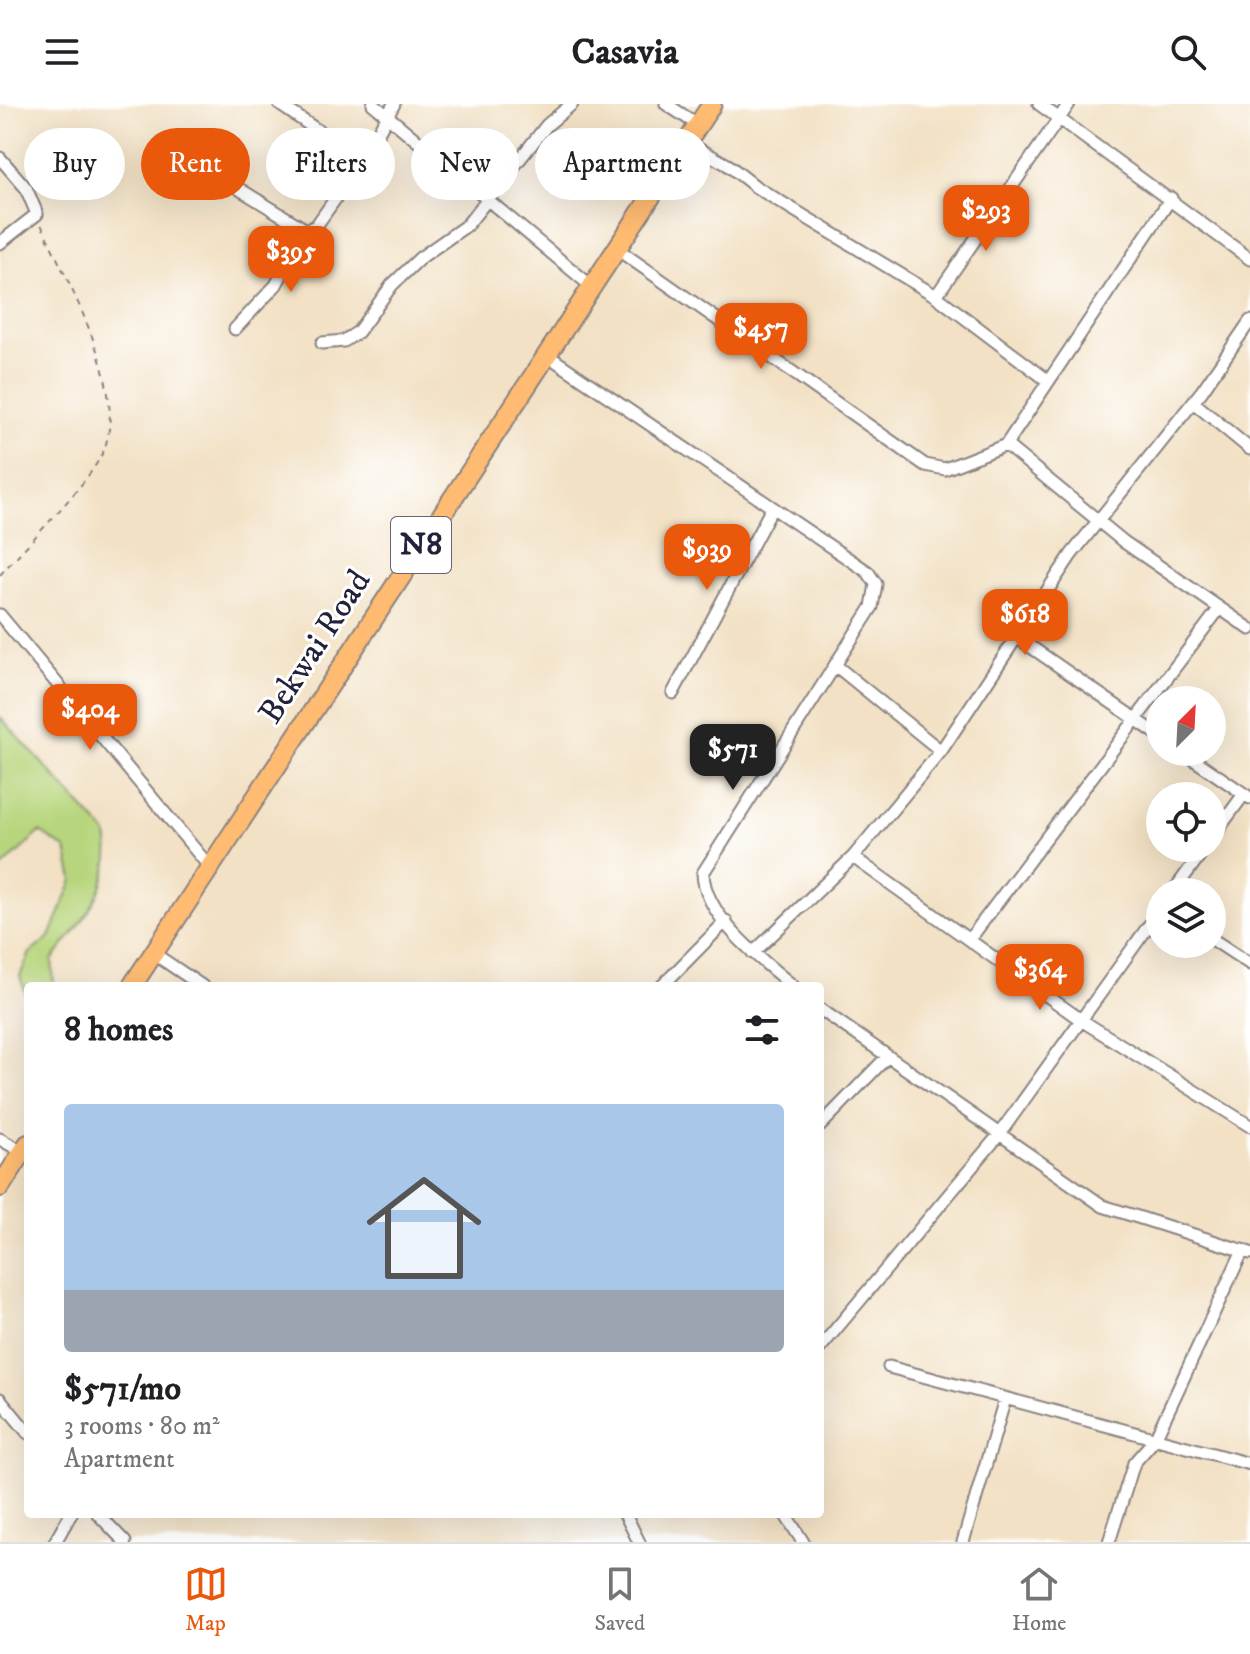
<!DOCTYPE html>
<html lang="en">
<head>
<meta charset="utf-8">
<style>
  body { margin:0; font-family:"IM FELL DW Pica",serif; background:#f6f6f6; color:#202124; height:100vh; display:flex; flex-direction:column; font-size:30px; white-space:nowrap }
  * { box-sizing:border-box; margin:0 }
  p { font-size:26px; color:#757577 }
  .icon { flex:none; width:44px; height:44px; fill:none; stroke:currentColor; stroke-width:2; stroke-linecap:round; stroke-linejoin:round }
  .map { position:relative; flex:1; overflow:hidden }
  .drawer { position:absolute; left:24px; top:878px; width:800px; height:536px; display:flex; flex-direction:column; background:#fff; border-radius:8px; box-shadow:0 8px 32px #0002 }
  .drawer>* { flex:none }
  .hud { position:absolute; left:24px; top:24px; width:800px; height:72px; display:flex; gap:16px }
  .needle { width:52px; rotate:24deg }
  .tools { position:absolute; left:1146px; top:582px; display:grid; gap:16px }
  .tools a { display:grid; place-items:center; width:80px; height:80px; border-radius:50%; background:#fff; box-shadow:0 8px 32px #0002; font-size:40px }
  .price { position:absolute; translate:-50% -68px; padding:0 18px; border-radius:16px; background:#ea580c; color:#fff; font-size:26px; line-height:52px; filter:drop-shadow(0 2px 4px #0008) }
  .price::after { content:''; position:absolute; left:50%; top:48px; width:24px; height:18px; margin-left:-12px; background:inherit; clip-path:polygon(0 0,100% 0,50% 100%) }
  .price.on { background:#222; color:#fff }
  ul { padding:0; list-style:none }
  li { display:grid; align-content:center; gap:16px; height:424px; padding:0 40px }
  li+li { border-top:2px solid #e0e0e0 }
  li span { display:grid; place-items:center; height:248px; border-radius:8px; color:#555 }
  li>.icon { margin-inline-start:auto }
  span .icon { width:144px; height:144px; fill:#fffc; stroke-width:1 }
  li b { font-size:34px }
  h2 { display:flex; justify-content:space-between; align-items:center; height:96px; padding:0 40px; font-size:34px }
  .pill { padding:0 28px; border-radius:36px; background:#fff; box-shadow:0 8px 32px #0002; font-size:28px; line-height:72px }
  .pill.on { background:#ea580c; color:#fff }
  header { display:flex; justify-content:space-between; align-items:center; height:104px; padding:0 40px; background:#fff; font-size:36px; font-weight:700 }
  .tab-bar { display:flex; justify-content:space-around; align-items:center; height:112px; border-top:2px solid #e0e0e0; background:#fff; font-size:22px; color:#757577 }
  .tab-bar a { display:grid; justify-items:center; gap:4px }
  .tab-bar .on { color:#ea580c }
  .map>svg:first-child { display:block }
</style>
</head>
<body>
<header><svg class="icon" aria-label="menu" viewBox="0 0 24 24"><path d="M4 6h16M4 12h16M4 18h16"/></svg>Casavia<svg class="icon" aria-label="search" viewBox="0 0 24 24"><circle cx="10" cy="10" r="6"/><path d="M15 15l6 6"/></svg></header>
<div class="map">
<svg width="1250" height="1438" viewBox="0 0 1250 1438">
  <rect width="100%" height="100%" fill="#fff"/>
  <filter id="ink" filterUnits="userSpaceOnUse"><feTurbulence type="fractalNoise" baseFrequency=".0125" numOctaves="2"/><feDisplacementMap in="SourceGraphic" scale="16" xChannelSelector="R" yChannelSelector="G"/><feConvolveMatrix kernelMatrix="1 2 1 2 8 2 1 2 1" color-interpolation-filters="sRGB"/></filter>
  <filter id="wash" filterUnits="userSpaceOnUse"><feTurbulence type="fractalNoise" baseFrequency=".006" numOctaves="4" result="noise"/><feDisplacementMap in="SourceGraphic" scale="32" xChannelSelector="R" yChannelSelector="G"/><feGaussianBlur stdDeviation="1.8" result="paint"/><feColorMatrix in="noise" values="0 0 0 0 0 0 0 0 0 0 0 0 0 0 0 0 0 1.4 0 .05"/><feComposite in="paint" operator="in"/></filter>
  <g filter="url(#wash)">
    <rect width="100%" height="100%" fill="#f2e1c4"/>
    <path fill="#b7d57b" stroke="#6c7c5b" stroke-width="2" d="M0,613L107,730C116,781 81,819 52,856L54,882H28V897L20,872L30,849L50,833L73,776L66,745L40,728L0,765Z"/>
  </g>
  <g filter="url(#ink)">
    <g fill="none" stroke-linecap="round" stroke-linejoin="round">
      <g stroke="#8a8280" stroke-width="15">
        <path id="minor" d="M279,0L362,57
          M373,0L591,182
          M666,0L698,21
          M1039,0L1250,155
          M163,38L306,126L316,122L362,57L394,0
          M686,38L728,61L756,83L936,192
          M0,54L26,84L37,110L0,139
          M1171,94L1006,341L1124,438L1250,525
          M617,145L925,361L945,365L1006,341
          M235,225L276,181L306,126
          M322,239L344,237L358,228L392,181L420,154L467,121L547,21L572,0
          M547,251L868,468L876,480L872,503L703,769C704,812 761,856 793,882
          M1047,276L936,192L1069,0
          M1193,298L1250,345
          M0,511L208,761
          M1018,534L1160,632
          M835,561L941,647
          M673,589L772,404
          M1183,648L1250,694
          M1212,734L1244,690
          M853,753L1081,916L1250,1022
          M1173,788L1205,744
          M1212,835L1250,860
          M969,836L1219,505
          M153,849L202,882
          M753,849L853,753L941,647L1071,451L1202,287L1250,217
          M662,882L726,817
          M820,905L1103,1102L1250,1149
          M820,1022L886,954
          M0,1035L23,1048
          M820,1244L998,1032L1160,806
          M889,1263L1250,1360
          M0,1295L28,1329
          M98,1410L125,1438
          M625,1410L639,1438
          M785,1410L803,1438
          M55,1438L71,1410
          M963,1438L1005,1295
          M1109,1438L1134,1359L1155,1335L1243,1146"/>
      </g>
      <g stroke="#8a8280" stroke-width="22">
        <path id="trunk" d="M132,882L712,0
          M0,1083L28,1040"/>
      </g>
      <path stroke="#8a8280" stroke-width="2" stroke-dasharray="6 6" stroke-linecap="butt" d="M0,471C27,440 85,384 102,350C132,288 67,179 41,120"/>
      <use href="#minor" stroke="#fff" stroke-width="11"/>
      <use href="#trunk" stroke="#febb71" stroke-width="18"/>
    </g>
  </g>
  <g text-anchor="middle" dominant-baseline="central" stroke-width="6" stroke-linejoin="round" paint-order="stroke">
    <rect fill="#fff" stroke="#646476" stroke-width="2" x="391" y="413" width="60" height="56" rx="6"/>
    <g font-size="32" font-weight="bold" fill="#22223b">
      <text x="421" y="441">N8</text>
    </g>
    <g font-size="34" fill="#22223b" stroke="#fff">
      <text transform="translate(315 543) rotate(-57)">Bekwai Road</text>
    </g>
  </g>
</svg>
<div class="tools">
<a><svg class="needle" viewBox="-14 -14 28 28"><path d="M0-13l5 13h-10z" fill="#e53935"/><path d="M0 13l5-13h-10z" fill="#757577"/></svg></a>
<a><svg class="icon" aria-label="locate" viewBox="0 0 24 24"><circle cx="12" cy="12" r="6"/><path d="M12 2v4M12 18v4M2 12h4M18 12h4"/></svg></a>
<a><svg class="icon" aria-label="layers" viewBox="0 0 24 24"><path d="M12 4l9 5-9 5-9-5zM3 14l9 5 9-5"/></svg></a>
</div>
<b class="price" style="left:986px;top:149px">$293</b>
<b class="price" style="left:291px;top:190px">$395</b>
<b class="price" style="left:761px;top:267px">$457</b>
<b class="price" style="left:707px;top:488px">$939</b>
<b class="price" style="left:1025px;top:553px">$618</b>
<b class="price" style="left:90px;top:648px">$404</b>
<b class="price on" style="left:733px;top:688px">$571</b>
<b class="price" style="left:1040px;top:908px">$364</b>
<div class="hud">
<a class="pill">Buy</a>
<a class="pill on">Rent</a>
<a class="pill">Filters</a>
<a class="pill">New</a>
<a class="pill">Apartment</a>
</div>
<section class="drawer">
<h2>8 homes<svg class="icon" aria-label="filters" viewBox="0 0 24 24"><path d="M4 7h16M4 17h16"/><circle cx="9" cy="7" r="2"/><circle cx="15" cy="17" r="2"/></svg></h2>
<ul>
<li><span style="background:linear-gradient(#a9c7e8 75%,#9aa5b1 0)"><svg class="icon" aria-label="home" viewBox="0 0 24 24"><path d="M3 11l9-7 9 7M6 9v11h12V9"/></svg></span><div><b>$571/mo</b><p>3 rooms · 80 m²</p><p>Apartment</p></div></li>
</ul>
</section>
</div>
<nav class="tab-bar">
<a class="on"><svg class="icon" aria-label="map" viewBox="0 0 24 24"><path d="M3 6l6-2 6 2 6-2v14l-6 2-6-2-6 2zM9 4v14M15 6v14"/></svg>Map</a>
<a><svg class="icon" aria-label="saved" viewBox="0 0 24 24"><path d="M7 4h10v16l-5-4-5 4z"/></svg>Saved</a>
<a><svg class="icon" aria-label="home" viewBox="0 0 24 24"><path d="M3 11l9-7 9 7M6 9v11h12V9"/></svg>Home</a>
</nav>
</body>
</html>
